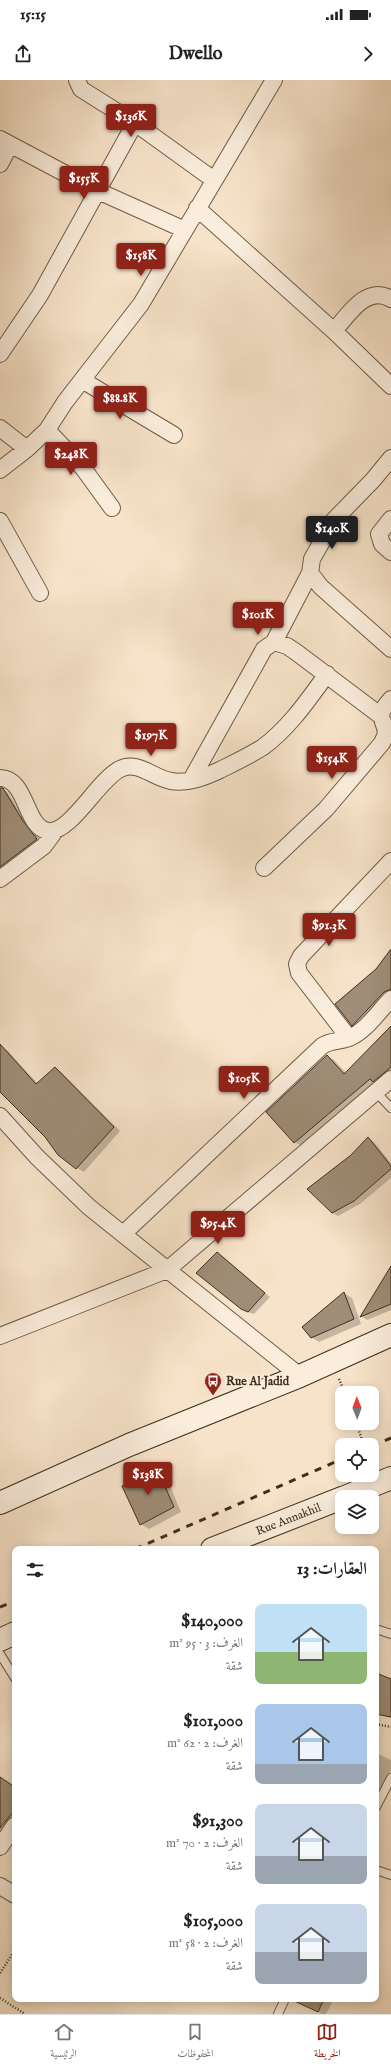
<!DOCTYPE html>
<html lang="ar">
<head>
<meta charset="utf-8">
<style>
  body { margin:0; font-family:"IM FELL English",Amiri,serif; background:#f6f6f6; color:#222; direction:rtl; height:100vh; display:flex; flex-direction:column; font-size:15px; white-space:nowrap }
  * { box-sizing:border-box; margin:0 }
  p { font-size:13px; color:#767676 }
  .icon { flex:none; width:22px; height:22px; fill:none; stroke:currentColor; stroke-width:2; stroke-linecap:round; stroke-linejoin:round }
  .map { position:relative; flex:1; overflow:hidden; direction:ltr }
  .side { position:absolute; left:12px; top:1466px; width:367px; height:456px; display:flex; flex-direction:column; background:#fff; border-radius:8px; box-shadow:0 2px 10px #0003; direction:rtl }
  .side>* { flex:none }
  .needle { width:26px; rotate:359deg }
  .controls { position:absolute; left:335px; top:1306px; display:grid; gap:8px }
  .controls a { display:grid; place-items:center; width:44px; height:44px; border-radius:8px; background:#fff; box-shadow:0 2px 10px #0003; font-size:20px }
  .price { position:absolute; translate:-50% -34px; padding:0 9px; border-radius:4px; background:#8f2418; color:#fff; font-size:13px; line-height:26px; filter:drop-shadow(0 1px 2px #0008) }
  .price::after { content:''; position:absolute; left:50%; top:24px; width:12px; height:9px; margin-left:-6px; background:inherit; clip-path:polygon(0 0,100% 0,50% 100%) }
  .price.on { background:#222; color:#fff }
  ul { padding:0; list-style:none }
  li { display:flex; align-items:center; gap:12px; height:100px; padding:0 12px }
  li span { display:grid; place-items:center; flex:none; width:112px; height:80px; border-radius:8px; color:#555 }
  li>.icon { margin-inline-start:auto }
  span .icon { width:48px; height:48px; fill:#fffc; stroke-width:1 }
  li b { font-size:17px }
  h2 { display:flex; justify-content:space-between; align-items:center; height:48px; padding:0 12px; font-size:17px }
  .status { display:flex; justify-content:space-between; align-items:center; height:28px; padding:0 20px; background:#fff; direction:ltr }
  .status svg { height:11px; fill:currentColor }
  header { display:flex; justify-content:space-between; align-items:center; height:52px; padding:0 12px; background:#fff; font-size:18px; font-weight:700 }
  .dock { display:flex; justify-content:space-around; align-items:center; height:56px; border-top:1px solid #e0e0e0; background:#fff; font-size:11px; color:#767676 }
  .dock a { display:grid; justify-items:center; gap:2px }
  .dock .on { color:#8f2418 }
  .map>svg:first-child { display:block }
</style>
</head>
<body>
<div class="status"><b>15:15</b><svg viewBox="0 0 49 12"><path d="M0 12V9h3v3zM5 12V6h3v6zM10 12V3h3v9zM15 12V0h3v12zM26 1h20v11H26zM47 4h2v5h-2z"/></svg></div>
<header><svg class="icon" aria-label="forward" viewBox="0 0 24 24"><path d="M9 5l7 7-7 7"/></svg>Dwello<svg class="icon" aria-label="share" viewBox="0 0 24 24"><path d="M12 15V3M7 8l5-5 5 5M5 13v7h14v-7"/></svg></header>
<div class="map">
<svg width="391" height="1934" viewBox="0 0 391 1934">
  <rect width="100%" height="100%" fill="#f7e3c9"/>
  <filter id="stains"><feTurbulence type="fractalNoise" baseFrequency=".005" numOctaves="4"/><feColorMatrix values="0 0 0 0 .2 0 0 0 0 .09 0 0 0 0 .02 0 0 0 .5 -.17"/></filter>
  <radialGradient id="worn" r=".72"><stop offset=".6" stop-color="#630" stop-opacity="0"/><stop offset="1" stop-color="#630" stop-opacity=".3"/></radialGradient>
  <path fill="#0003" d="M0,709L8,713L28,745L42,763L0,794Z
    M391,870V917L358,949L352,945L377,890Z
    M391,946V997L302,1066L295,1062L327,976L334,980L346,993Z
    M2,967L8,971L38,1004L55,988L61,992L120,1051L84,1092L77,1088L0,1010Z
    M368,1058L374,1062L391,1083V1098L360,1124L338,1136L332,1133L351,1076Z
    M217,1173L270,1217L254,1234L247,1232Z
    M391,1187V1230L367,1240L361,1236Z
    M344,1213L352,1218L361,1244L319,1262L311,1257Z
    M157,1389L165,1394L181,1432L149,1449L141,1444L124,1407Z
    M376,1595L390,1599L391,1597V1638L376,1634Z
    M376,1673L391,1680V1690L376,1724Z
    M0,1702L15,1708V1738L0,1758Z
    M294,1919H334L326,1934H322Z"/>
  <path fill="#9f8d77" stroke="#3f2f1f" d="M0,708H3L23,741L37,759L0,787Z
    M391,869V909L384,912L352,946L335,924L376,889Z
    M391,946V987L373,1002L370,999L294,1063L266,1032L327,975L344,994Z
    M0,964L36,1004L55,987L114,1047L76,1089L58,1075L45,1057L0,1012Z
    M368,1057L391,1086V1089L354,1121L332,1133L307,1109L351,1075Z
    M217,1172L265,1213L248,1232L241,1229L196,1193Z
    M391,1186V1224L360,1237Z
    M344,1212L354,1239L311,1258L302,1247Z
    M157,1388L174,1427L140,1445L122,1406Z
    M376,1593L391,1599V1637L376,1634Z
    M0,1697L15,1707V1730L0,1748Z
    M290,1919H324L318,1932Z"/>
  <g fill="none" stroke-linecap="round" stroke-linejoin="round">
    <g stroke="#6d5c4a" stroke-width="10">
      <path id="lane" d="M376,1012L391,1028
        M376,1549L391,1554
        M0,1574L15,1598
        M376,1727L391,1698
        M376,1790L391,1795
        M278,1934L285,1919"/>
    </g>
    <g stroke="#6d5c4a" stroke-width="18">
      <path id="street" d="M77,0L81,9L135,43L214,100
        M0,59L98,111L185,150
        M0,84L10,65
        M197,128L334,251C348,235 367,204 391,219
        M334,251L391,306
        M0,274L40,215L135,43
        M82,300L174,355
        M0,348L27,369
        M47,350L83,388L112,428
        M0,390L27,369L47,350L65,322L141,224L274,0
        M391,439L379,454L382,464L391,472
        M0,441L40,513
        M310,493L321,507L391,569
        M274,562L310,493L312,479L334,440L373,400L391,378
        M0,698C27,698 25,748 48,751C70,754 98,700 120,689C138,680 153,698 171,701C188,704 205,697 220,690C234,683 249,676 263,667C289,648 308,620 327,594
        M191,700L264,569L274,562L287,566L296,572L381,636
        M264,788L326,729L382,663L386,654C385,636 373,639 391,619
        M0,799L44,766L55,751
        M349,958L299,893L297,884L301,876L391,781
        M0,1036L37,1077L89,1127L300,1296
        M123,1154L322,966C331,960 339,962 349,958C365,952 379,931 391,919
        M0,1256L167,1190L391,999
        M0,1767L15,1745
        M0,1806L15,1815"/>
    </g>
    <g stroke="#3f2f1f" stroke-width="24">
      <g id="secondary">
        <path d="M345,1417L391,1398"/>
        <path d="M0,1423L129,1365L300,1296L391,1255"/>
        <path id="s1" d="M212,1469L342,1418"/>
        <path d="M0,1560L15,1553"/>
      </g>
    </g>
    <path stroke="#3f2f1f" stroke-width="2.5" stroke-dasharray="1 2" stroke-linecap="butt" d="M339,1299L345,1313
      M356,1343L364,1365
      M376,1644L391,1647
      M0,1893L15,1870
      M0,1918L25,1934"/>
    <use href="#lane" stroke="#faeddc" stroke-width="8"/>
    <use href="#street" stroke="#faeddc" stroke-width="16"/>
    <use href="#secondary" stroke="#faeddc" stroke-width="22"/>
    <path stroke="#3f2f1f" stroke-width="3" stroke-dasharray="7 7" stroke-linecap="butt" d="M372,1366L391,1358
      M135,1469L342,1379
      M0,1527L15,1521"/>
  </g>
  <defs>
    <g id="bus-pin" transform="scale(0.9)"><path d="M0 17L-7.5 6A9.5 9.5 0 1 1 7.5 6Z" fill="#8f2418" stroke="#faeddc"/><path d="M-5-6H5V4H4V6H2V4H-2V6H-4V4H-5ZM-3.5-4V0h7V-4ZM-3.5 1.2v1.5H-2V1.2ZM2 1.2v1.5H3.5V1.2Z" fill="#fff"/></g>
  </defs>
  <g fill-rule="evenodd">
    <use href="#bus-pin" x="213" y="1301"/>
  </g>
  <g text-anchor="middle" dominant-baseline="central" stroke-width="3.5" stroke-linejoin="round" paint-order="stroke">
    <g font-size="12" font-weight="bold" fill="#3f2f1f" stroke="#faeddc" text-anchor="start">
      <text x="226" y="1301">Rue Al Jadid</text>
    </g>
    <g font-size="12" fill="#3f2f1f" stroke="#faeddc">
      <text stroke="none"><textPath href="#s1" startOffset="82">Rue Annakhil</textPath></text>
    </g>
  </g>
  <rect width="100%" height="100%" filter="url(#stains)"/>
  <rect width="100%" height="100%" fill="url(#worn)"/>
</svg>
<div class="controls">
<a><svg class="needle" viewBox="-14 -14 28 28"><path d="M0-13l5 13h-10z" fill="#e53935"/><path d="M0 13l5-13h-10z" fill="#767676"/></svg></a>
<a><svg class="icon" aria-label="locate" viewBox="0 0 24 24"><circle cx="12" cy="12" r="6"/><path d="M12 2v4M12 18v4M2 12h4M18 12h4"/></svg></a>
<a><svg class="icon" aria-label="layers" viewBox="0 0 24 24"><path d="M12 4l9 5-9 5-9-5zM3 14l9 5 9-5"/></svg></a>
</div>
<b class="price" style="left:131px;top:58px">$136K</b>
<b class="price" style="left:84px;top:120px">$155K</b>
<b class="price" style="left:141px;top:197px">$158K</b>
<b class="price" style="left:120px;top:340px">$88.8K</b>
<b class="price" style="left:71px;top:396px">$248K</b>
<b class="price on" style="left:332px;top:470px">$140K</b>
<b class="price" style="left:258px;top:556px">$101K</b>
<b class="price" style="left:151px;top:677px">$197K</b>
<b class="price" style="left:332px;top:700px">$154K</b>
<b class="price" style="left:329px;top:867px">$91.3K</b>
<b class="price" style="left:244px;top:1020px">$105K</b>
<b class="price" style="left:218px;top:1165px">$95.4K</b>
<b class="price" style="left:148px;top:1416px">$138K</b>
<section class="side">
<h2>العقارات: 13<svg class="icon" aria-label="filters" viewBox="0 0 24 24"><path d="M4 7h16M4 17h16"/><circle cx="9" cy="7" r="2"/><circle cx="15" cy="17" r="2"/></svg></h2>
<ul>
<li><span style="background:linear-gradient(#bfe0f5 60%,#8fb573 0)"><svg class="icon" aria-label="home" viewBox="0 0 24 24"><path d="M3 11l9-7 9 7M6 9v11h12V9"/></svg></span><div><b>$140,000</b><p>الغرف: 3 · 95 m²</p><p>شقة</p></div></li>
<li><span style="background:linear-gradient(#a9c7e8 75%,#9aa5b1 0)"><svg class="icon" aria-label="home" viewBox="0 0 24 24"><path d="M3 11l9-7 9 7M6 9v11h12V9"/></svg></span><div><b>$101,000</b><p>الغرف: 2 · 62 m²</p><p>شقة</p></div></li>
<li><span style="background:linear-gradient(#c9d6e8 65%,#9aa5b1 0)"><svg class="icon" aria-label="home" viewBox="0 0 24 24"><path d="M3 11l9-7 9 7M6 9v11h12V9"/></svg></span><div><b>$91,300</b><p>الغرف: 2 · 70 m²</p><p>شقة</p></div></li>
<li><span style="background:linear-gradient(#c9d6e8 60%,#9aa5b1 0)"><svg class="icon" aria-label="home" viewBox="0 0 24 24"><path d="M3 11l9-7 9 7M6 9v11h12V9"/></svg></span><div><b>$105,000</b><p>الغرف: 2 · 58 m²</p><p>شقة</p></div></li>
</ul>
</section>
</div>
<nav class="dock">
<a class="on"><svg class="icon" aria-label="map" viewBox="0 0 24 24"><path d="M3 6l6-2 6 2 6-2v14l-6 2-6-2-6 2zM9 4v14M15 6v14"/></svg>الخريطة</a>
<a><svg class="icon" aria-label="saved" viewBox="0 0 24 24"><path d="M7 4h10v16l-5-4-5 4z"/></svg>المحفوظات</a>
<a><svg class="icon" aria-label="home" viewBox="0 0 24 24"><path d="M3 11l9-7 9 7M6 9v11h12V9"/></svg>الرئيسية</a>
</nav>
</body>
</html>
